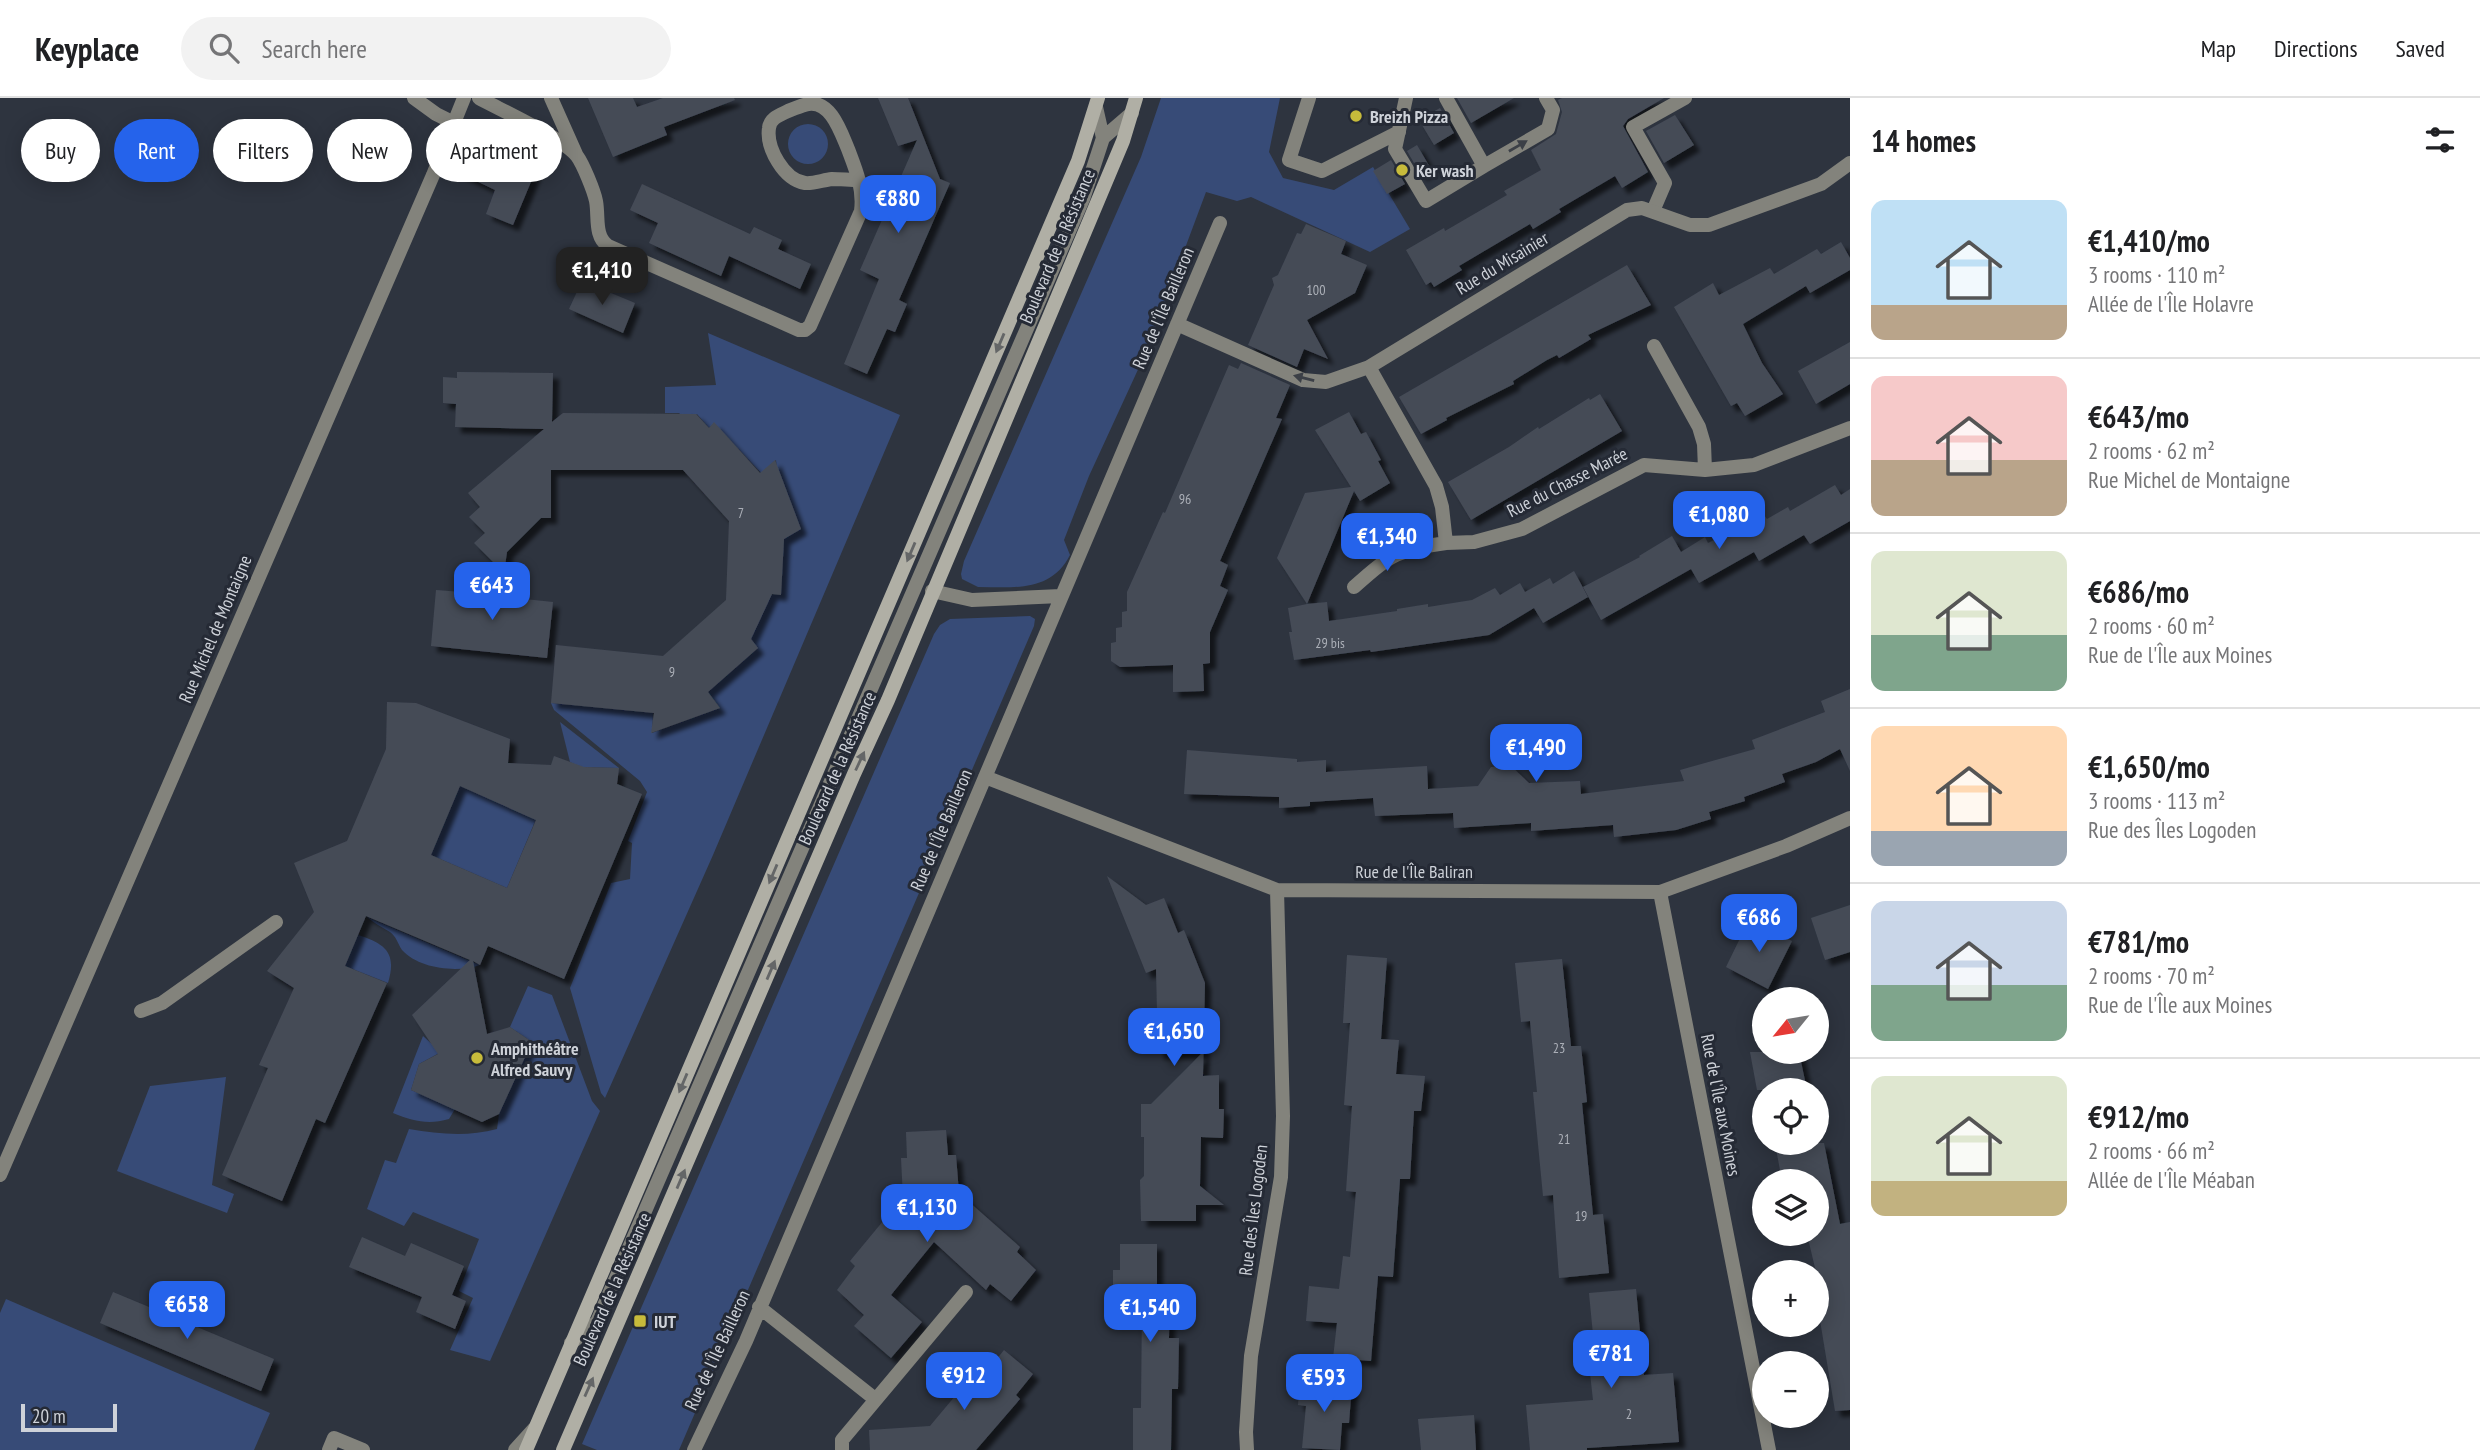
<!DOCTYPE html>
<html lang="en">
<head>
<meta charset="utf-8">
<style>
  body { margin:0; font-family:"PT Sans Narrow",sans-serif; background:#f2f2f2; color:#202124; height:100vh; display:flex; flex-direction:column; font-size:26px; white-space:nowrap }
  * { box-sizing:border-box; margin:0 }
  p { font-size:23px; color:#757577 }
  .icon { flex:none; width:38px; height:38px; fill:none; stroke:currentColor; stroke-width:2; stroke-linecap:round; stroke-linejoin:round }
  .map { position:relative; flex:1; overflow:hidden }
  .drawer { display:flex; flex-direction:column; background:#fff; width:630px }
  .drawer>* { flex:none }
  .hud { position:absolute; left:21px; top:21px; width:665px; height:63px; display:flex; gap:14px }
  .needle { width:46px; rotate:240deg }
  .controls { position:absolute; left:1752px; top:889px; display:grid; gap:14px }
  .controls a { display:grid; place-items:center; width:77px; height:77px; border-radius:50%; background:#fff; box-shadow:0 4px 18px #0003; font-size:35px }
  .scale { position:absolute; left:21px; bottom:18px; width:96px; box-sizing:border-box; padding-left:7px; border:4px solid #ced2d9; border-top:0; font-size:19px; line-height:24px; white-space:nowrap; color:#ced2d9; -webkit-text-stroke:5px #252a35; paint-order:stroke }
  .price { position:absolute; translate:-50% -60px; padding:0 16px; border-radius:14px; background:#2563eb; color:#fff; font-size:23px; line-height:46px; filter:drop-shadow(0 2px 4px #0008) }
  .price::after { content:''; position:absolute; left:50%; top:42px; width:21px; height:16px; margin-left:-10px; background:inherit; clip-path:polygon(0 0,100% 0,50% 100%) }
  .price.selected { background:#222; color:#fff }
  ul { padding:0; list-style:none }
  li { display:flex; align-items:center; gap:21px; height:175px; padding:0 21px }
  li+li { border-top:2px solid #e0e0e0 }
  li span { display:grid; place-items:center; flex:none; width:196px; height:140px; border-radius:14px; color:#555 }
  li>.icon { margin-inline-start:auto }
  span .icon { width:84px; height:84px; fill:#fffc; stroke-width:1 }
  li b { font-size:30px }
  h2 { display:flex; justify-content:space-between; align-items:center; height:84px; padding:0 21px; font-size:30px }
  .pill { padding:0 24px; border-radius:32px; background:#fff; box-shadow:0 4px 18px #0003; font-size:24px; line-height:63px }
  .pill.selected { background:#2563eb; color:#fff }
  header { display:flex; align-items:center; gap:42px; box-sizing:border-box; height:98px; padding:0 35px; background:#fff; border-bottom:2px solid #e0e0e0 }
  header strong { font-size:33px }
  nav { display:flex; gap:38px; margin-inline-start:auto; font-size:24px }
  .search { width:490px; height:63px; background:#f2f2f2; display:flex; align-items:center; gap:18px; box-sizing:border-box; padding:0 24px; border-radius:38px; color:#757577; font-size:26px }
  main { display:flex; flex:1; min-height:0 }
  .map>svg:first-child { display:block }
</style>
</head>
<body>
<header>
<strong>Keyplace</strong>
<div class="search"><svg class="icon" aria-label="search" viewBox="0 0 24 24"><circle cx="10" cy="10" r="6"/><path d="M15 15l6 6"/></svg>Search here</div>
<nav><a>Map</a><a>Directions</a><a>Saved</a></nav>
</header>
<main>
<div class="map">
<svg width="1850" height="1352" viewBox="0 0 1850 1352">
  <defs>
    <filter id="shadow"><feDropShadow dx="6" dy="6" stdDeviation="2" flood-color="#0009"/></filter>
  </defs>
  <rect width="100%" height="100%" fill="#2e343f"/>
  <path fill="#374b77" d="M1161,0H1280L1269,54L1283,80L1334,92L1373,69L1410,131L1370,154L1251,99L1237,103L1206,94L1147,252L1089,378L1064,442L1070,457C1051,495 1012,489 978,489L962,481L961,476L964,463L1141,59Z
    M788 46a20 20 0 1 1 40 0a20 20 0 1 1-40 0Z
    M708,235L900,317L713,757L605,1000L601,995L570,890L611,785L630,781L632,745L628,743L647,694L640,683L554,612L551,605L653,615L652,635L720,610L708,594L757,551L749,538L768,496L781,497L784,431L776,362L761,375L714,325L709,330L697,316L688,323L679,315H665V289L716,287Z
    M1030,518L1035,521L1034,528L679,1352H597L582,1346L934,536L940,527L950,521Z
    M560,624L619,670L580,669L570,664Z
    M460,688L536,721L507,790L431,757Z
    M367,819L480,867C458,875 419,871 402,852C398,846 396,838 390,834C382,829 374,825 367,819Z
    M358,837C386,846 397,855 388,885L345,868Z
    M528,888L552,897L592,1003L600,1013L490,1263L450,1252L473,1200L459,1193L479,1141L413,1114L404,1128L367,1111L385,1062L396,1065L409,1031C439,1036 467,1039 497,1031L499,1016L532,944L510,929Z
    M423,938L441,954L419,966L411,992L455,1011L449,1021C428,1027 413,1023 393,1015Z
    M226,979L212,1087L234,1096L227,1115L117,1073L150,988Z
    M6,1201L270,1315L254,1352H0V1215Z"/>
  <path fill="#454b57" fill-rule="evenodd" filter="url(#shadow)" d="M588,0H633L637,9L663,0H734L735,2L664,29L667,37L613,59Z
    M878,0H908L940,81L950,85L899,202L907,206L895,234L887,231L867,276L844,266L879,181L860,172L917,42L898,48Z
    M1457,0H1514L1471,25Z
    M1562,0H1664L1628,21L1623,28L1648,74L1622,90L1615,78L1559,111L1561,114L1533,131L1530,126L1459,168L1462,172L1434,189L1431,184L1426,187L1406,152L1444,130L1445,133L1507,97L1504,93L1541,72L1531,52L1556,36L1562,14L1558,2Z
    M1440,10L1454,35L1434,47L1419,22Z
    M1675,17L1694,47L1664,65L1646,33Z
    M1417,47L1431,71L1421,77L1407,53Z
    M455,48L507,70L512,55L538,67L513,127L486,116L495,92L447,69Z
    M1391,62L1405,86L1387,96L1373,73Z
    M642,86L750,136L754,129L782,142L778,151L811,166L800,191L729,158L721,178L649,145L658,125L630,112Z
    M1306,126L1346,143L1341,156L1367,167L1355,195L1307,222L1328,261L1304,251L1297,269L1248,247L1274,187L1272,180L1278,177L1297,135L1301,136Z
    M1841,144L1850,160V172L1810,195L1806,188L1743,226L1762,265L1783,296L1745,318L1737,305L1731,308L1674,209L1713,185L1719,197L1770,170L1774,176L1817,151L1821,156Z
    M1627,167L1651,207L1588,237L1591,241L1559,260L1557,257L1547,262L1513,283L1514,286L1446,320L1447,322L1421,336L1399,299Z
    M582,183L635,205L623,235L569,211Z
    M1850,244V286L1816,306L1798,273Z
    M1241,265L1290,287L1276,320L1282,321L1220,463L1228,467L1220,488L1228,492L1210,534V565L1203,566L1204,593L1173,594V567L1120,569L1111,563V545L1116,544V530L1122,529V514L1127,513V494L1163,414L1165,415L1229,267L1238,271Z
    M457,274L553,275L552,324L563,315L696,316L709,330L714,324L760,375L775,362L801,431L784,441L781,497L772,496L751,541L758,550L708,594L720,610L651,635L654,615L551,605L556,547L663,558L726,502L729,423L683,372H551V420H541L507,454L504,475L474,445L485,435L469,419L480,409L468,395L544,331L455,329L456,306L443,305V279L457,280Z
    M1600,296L1622,333L1471,422L1448,384L1509,349L1538,329L1539,331L1589,300L1590,302Z
    M1349,314L1361,336L1366,334L1381,362L1378,363L1390,385L1360,403L1354,393L1307,506L1327,504L1329,523L1397,513V511L1428,506V509L1472,502L1495,490L1500,497L1520,485L1525,494L1550,480L1553,486L1574,473L1588,499L1543,525L1534,510L1489,537L1371,554L1370,552L1294,562L1289,534H1292L1288,510L1307,506L1277,460L1305,395L1351,389L1315,332Z
    M1835,387L1841,397L1850,391V423L1810,446L1804,437L1759,463L1754,454L1699,485L1691,471L1601,522L1583,489L1640,459L1639,458L1672,438L1681,454L1705,439L1708,445L1764,417L1767,421L1788,409L1790,413Z
    M475,486L516,490L515,500L553,504L547,560L431,548L436,492L474,495Z
    M1850,591V673L1840,651L1816,664L1782,676L1785,684L1744,699L1745,703L1709,714L1711,721L1676,732L1614,739L1613,727L1531,733V725L1454,730L1453,715L1375,718L1373,700L1310,704V708L1279,710V699L1184,696L1187,652L1297,661V664L1326,662V674L1427,668L1428,691L1478,688L1491,669L1511,668L1529,685L1580,683L1581,696L1684,683L1680,672L1755,651L1752,642L1825,614L1821,603Z
    M387,604L416,605L510,641L508,665L551,667L554,658L584,669L619,670L617,686L642,696L564,881L488,848L480,867L473,863L487,936L510,929L532,944L499,1016L482,1024L411,992L419,966L438,956L412,917L470,862L366,818L345,868L387,885L325,1025L316,1021L282,1103L222,1077L268,970L259,967L294,890L267,873L314,814L294,765L347,743L386,651ZM460,688L536,722L507,790L431,757Z
    M1107,778L1146,807L1164,800L1178,835L1184,832L1205,885L1203,978L1219,977V1011H1224L1223,1040L1201,1039L1200,1088L1224,1107H1196V1123H1141L1140,1082L1144,1078V1039H1141V1006H1151L1202,955H1158L1156,871L1146,875Z
    M1850,807V854L1825,862L1811,820Z
    M1749,822L1792,843L1768,891L1726,869Z
    M1347,857L1387,860L1381,941L1399,942L1396,976L1425,978L1421,1013H1414L1410,1081H1400L1393,1179L1378,1178L1371,1263L1333,1260L1337,1225L1306,1223L1309,1188L1339,1191L1343,1158L1350,1159L1356,1094L1346,1093L1352,1008L1344,1007L1350,925H1343Z
    M1562,861L1571,948H1581L1587,1004L1582,1005L1593,1117L1603,1116L1609,1175L1559,1180L1553,1097L1543,1098L1533,994H1537L1530,923L1521,924L1515,865Z
    M1750,954H1799L1807,992H1757Z
    M946,1032L948,1057H956L959,1095L1020,1149L1017,1154L1036,1172L1011,1203L990,1186L986,1192L934,1144L891,1197L922,1224L891,1260L854,1228L864,1217L837,1192L855,1168L850,1163L903,1099L901,1060H907L906,1034Z
    M1775,1045H1824L1840,1126L1850,1124V1312L1835,1313L1816,1198V1174L1807,1136H1816V1083H1782Z
    M362,1139L405,1158L411,1145L464,1168L452,1197L466,1203L455,1231L416,1214L422,1199L349,1169Z
    M1120,1146H1157V1187L1170,1188L1169,1240H1179L1178,1291H1172L1171,1352H1133V1310H1141L1142,1206H1113V1172H1120Z
    M1636,1191L1644,1277L1673,1275L1679,1344L1587,1350V1352H1530L1526,1307L1593,1302L1587,1248L1594,1247L1589,1195Z
    M113,1194L274,1261L261,1293L100,1225Z
    M1004,1252L1033,1276L1016,1297L1020,1301L976,1352H870L869,1332L930,1328L981,1267L988,1272Z
    M1300,1283L1352,1287L1349,1325H1342L1340,1352L1302,1350L1306,1308L1298,1307Z
    M1474,1317L1476,1352H1421L1418,1321Z"/>
  <g fill="none" stroke-linecap="round" stroke-linejoin="round">
    <path stroke="#83837c" stroke-width="14" d="M414,0L436,16L454,25
      M1309,0L1289,62L1322,73L1399,34
      M1406,0L1395,51L1426,103L1484,68
      M1446,0L1484,68L1548,31L1553,12L1546,0
      M1103,40L1132,15
      M1653,113L1665,85L1633,29L1685,0
      M141,913L162,905L276,824
      M571,1245L597,1224L1083,101L1103,40L1096,9
      M329,1352L334,1340L363,1352
      M515,1352L534,1331"/>
    <path stroke="#83837c" stroke-width="14" d="M479,0C501,12 564,41 577,58C583,66 594,93 596,103C599,119 594,138 608,148L799,232H805L810,228L861,113C864,91 856,72 848,51C841,35 831,2 808,6C802,7 794,11 788,13C780,17 770,20 769,30C766,50 784,82 805,85C813,86 823,82 832,81C841,81 850,82 859,82
      M551,0L576,56
      M1177,226L1303,282L1326,284L1369,269L1627,112L1642,110L1690,127H1709L1821,86L1850,65
      M1654,248L1699,329L1704,346L1705,372
      M1369,269L1436,388L1442,409L1446,445L1474,444L1522,431L1644,367L1705,372L1754,367L1850,330
      M1354,489C1391,456 1397,452 1446,445
      M932,493L972,502L1061,498
      M985,679L1277,792L1660,794L1786,748L1850,720
      M1660,794L1769,1352
      M0,1077L433,77L464,0
      M759,1209L875,1301
      M694,1352L746,1243L1220,125
      M842,1352V1342L966,1194
      M1247,1352L1246,1334L1251,1258L1281,1079L1283,1018L1277,792"/>
    <path stroke="#b0afa5" stroke-width="14" d="M526,1352L1078,63L1098,0
      M563,1352L854,676L888,602L1123,43L1136,0"/>
  </g>
  <defs><path id="oneway-solid" d="M-6-.8H1V-3.2L6.5 0L1 3.2V.8H-6Z" transform="scale(1.75)"/></defs>
  <g fill="#3c4047">
    <use href="#oneway-solid" transform="translate(1518 48) rotate(-30)"/>
    <use href="#oneway-solid" transform="translate(1304 280) rotate(-166)"/>
  </g>
  <g fill="#646667">
    <use href="#oneway-solid" transform="translate(1000 245) rotate(113)"/>
    <use href="#oneway-solid" transform="translate(911 454) rotate(113)"/>
    <use href="#oneway-solid" transform="translate(860 663) rotate(-65)"/>
    <use href="#oneway-solid" transform="translate(773 776) rotate(113)"/>
    <use href="#oneway-solid" transform="translate(771 872) rotate(-67)"/>
    <use href="#oneway-solid" transform="translate(683 985) rotate(113)"/>
    <use href="#oneway-solid" transform="translate(681 1081) rotate(-67)"/>
    <use href="#oneway-solid" transform="translate(589 1289) rotate(-66)"/>
  </g>
  <g fill="#c7bb3b" stroke="#252a35" stroke-width="2.5">
    <circle cx="1356" cy="18" r="7"/>
    <circle cx="1402" cy="72" r="7"/>
    <circle cx="477" cy="960" r="7"/>
    <rect x="633" y="1216" width="14" height="14" rx="3.5"/>
  </g>
  <g text-anchor="middle" dominant-baseline="central" stroke-width="6" stroke-linejoin="round" paint-order="stroke">
    <g font-size="14" fill="#acb0b8">
      <text x="1316" y="192">100</text>
      <text x="1185" y="401">96</text>
      <text x="741" y="415">7</text>
      <text x="1330" y="545">29 bis</text>
      <text x="672" y="574">9</text>
      <text x="1559" y="950">23</text>
      <text x="1564" y="1041">21</text>
      <text x="1581" y="1118">19</text>
      <text x="1629" y="1316">2</text>
    </g>
    <g font-size="18" font-weight="bold" fill="#ced2d9" stroke="#252a35" text-anchor="start">
      <text x="1370" y="18">Breizh Pizza</text>
      <text x="1416" y="72">Ker wash</text>
      <text x="491" y="950">Amphithéâtre<tspan x="491" dy="21">Alfred Sauvy</tspan></text>
      <text x="654" y="1223">IUT</text>
    </g>
    <g font-size="18" fill="#ced2d9" stroke="#252a35">
      <text transform="translate(1057 148) rotate(-67)">Boulevard de la Résistance</text>
      <text transform="translate(1502 165) rotate(-31)">Rue du Misainier</text>
      <text transform="translate(1163 210) rotate(-67)">Rue de l'Île Bailleron</text>
      <text transform="translate(1567 384) rotate(-27)">Rue du Chasse Marée</text>
      <text transform="translate(215 531) rotate(-67)">Rue Michel de Montaigne</text>
      <text transform="translate(837 670) rotate(-66)">Boulevard de la Résistance</text>
      <text transform="translate(941 732) rotate(-67)">Rue de l'Île Bailleron</text>
      <text x="1414" y="773">Rue de l'Île Baliran</text>
      <text transform="translate(1721 1007) rotate(79)">Rue de l'Île aux Moines</text>
      <text transform="translate(1253 1112) rotate(-83)">Rue des Îles Logoden</text>
      <text transform="translate(612 1191) rotate(-66)">Boulevard de la Résistance</text>
      <text transform="translate(717 1252) rotate(-65)">Rue de l'Île Bailleron</text>
    </g>
  </g>
</svg>
<div class="controls">
<a><svg class="needle" viewBox="-14 -14 28 28"><path d="M0-13l5 13h-10z" fill="#e53935"/><path d="M0 13l5-13h-10z" fill="#757577"/></svg></a>
<a><svg class="icon" aria-label="locate" viewBox="0 0 24 24"><circle cx="12" cy="12" r="6"/><path d="M12 2v4M12 18v4M2 12h4M18 12h4"/></svg></a>
<a><svg class="icon" aria-label="layers" viewBox="0 0 24 24"><path d="M12 4l9 5-9 5-9-5zM3 14l9 5 9-5"/></svg></a>
<a>+</a>
<a>−</a>
</div>
<div class="scale">20 m</div>
<b class="price" style="left:898px;top:137px">€880</b>
<b class="price selected" style="left:602px;top:209px">€1,410</b>
<b class="price" style="left:1719px;top:453px">€1,080</b>
<b class="price" style="left:1387px;top:475px">€1,340</b>
<b class="price" style="left:492px;top:524px">€643</b>
<b class="price" style="left:1536px;top:686px">€1,490</b>
<b class="price" style="left:1759px;top:856px">€686</b>
<b class="price" style="left:1174px;top:970px">€1,650</b>
<b class="price" style="left:927px;top:1146px">€1,130</b>
<b class="price" style="left:187px;top:1243px">€658</b>
<b class="price" style="left:1150px;top:1246px">€1,540</b>
<b class="price" style="left:1611px;top:1292px">€781</b>
<b class="price" style="left:964px;top:1314px">€912</b>
<b class="price" style="left:1324px;top:1316px">€593</b>
<div class="hud">
<a class="pill">Buy</a>
<a class="pill selected">Rent</a>
<a class="pill">Filters</a>
<a class="pill">New</a>
<a class="pill">Apartment</a>
</div>
</div>
<section class="drawer">
<h2>14 homes<svg class="icon" aria-label="filters" viewBox="0 0 24 24"><path d="M4 7h16M4 17h16"/><circle cx="9" cy="7" r="2"/><circle cx="15" cy="17" r="2"/></svg></h2>
<ul>
<li><span style="background:linear-gradient(#bfe0f5 75%,#b9a48a 0)"><svg class="icon" aria-label="home" viewBox="0 0 24 24"><path d="M3 11l9-7 9 7M6 9v11h12V9"/></svg></span><div><b>€1,410/mo</b><p>3 rooms · 110 m²</p><p>Allée de l'Île Holavre</p></div></li>
<li><span style="background:linear-gradient(#f6c9c9 60%,#b9a48a 0)"><svg class="icon" aria-label="home" viewBox="0 0 24 24"><path d="M3 11l9-7 9 7M6 9v11h12V9"/></svg></span><div><b>€643/mo</b><p>2 rooms · 62 m²</p><p>Rue Michel de Montaigne</p></div></li>
<li><span style="background:linear-gradient(#dfe7d0 60%,#7fa58c 0)"><svg class="icon" aria-label="home" viewBox="0 0 24 24"><path d="M3 11l9-7 9 7M6 9v11h12V9"/></svg></span><div><b>€686/mo</b><p>2 rooms · 60 m²</p><p>Rue de l'Île aux Moines</p></div></li>
<li><span style="background:linear-gradient(#ffd9b3 75%,#9aa5b1 0)"><svg class="icon" aria-label="home" viewBox="0 0 24 24"><path d="M3 11l9-7 9 7M6 9v11h12V9"/></svg></span><div><b>€1,650/mo</b><p>3 rooms · 113 m²</p><p>Rue des Îles Logoden</p></div></li>
<li><span style="background:linear-gradient(#c9d6e8 60%,#7fa58c 0)"><svg class="icon" aria-label="home" viewBox="0 0 24 24"><path d="M3 11l9-7 9 7M6 9v11h12V9"/></svg></span><div><b>€781/mo</b><p>2 rooms · 70 m²</p><p>Rue de l'Île aux Moines</p></div></li>
<li><span style="background:linear-gradient(#dfe7d0 75%,#c2b280 0)"><svg class="icon" aria-label="home" viewBox="0 0 24 24"><path d="M3 11l9-7 9 7M6 9v11h12V9"/></svg></span><div><b>€912/mo</b><p>2 rooms · 66 m²</p><p>Allée de l'Île Méaban</p></div></li>
</ul>
</section>
</main>
</body>
</html>
